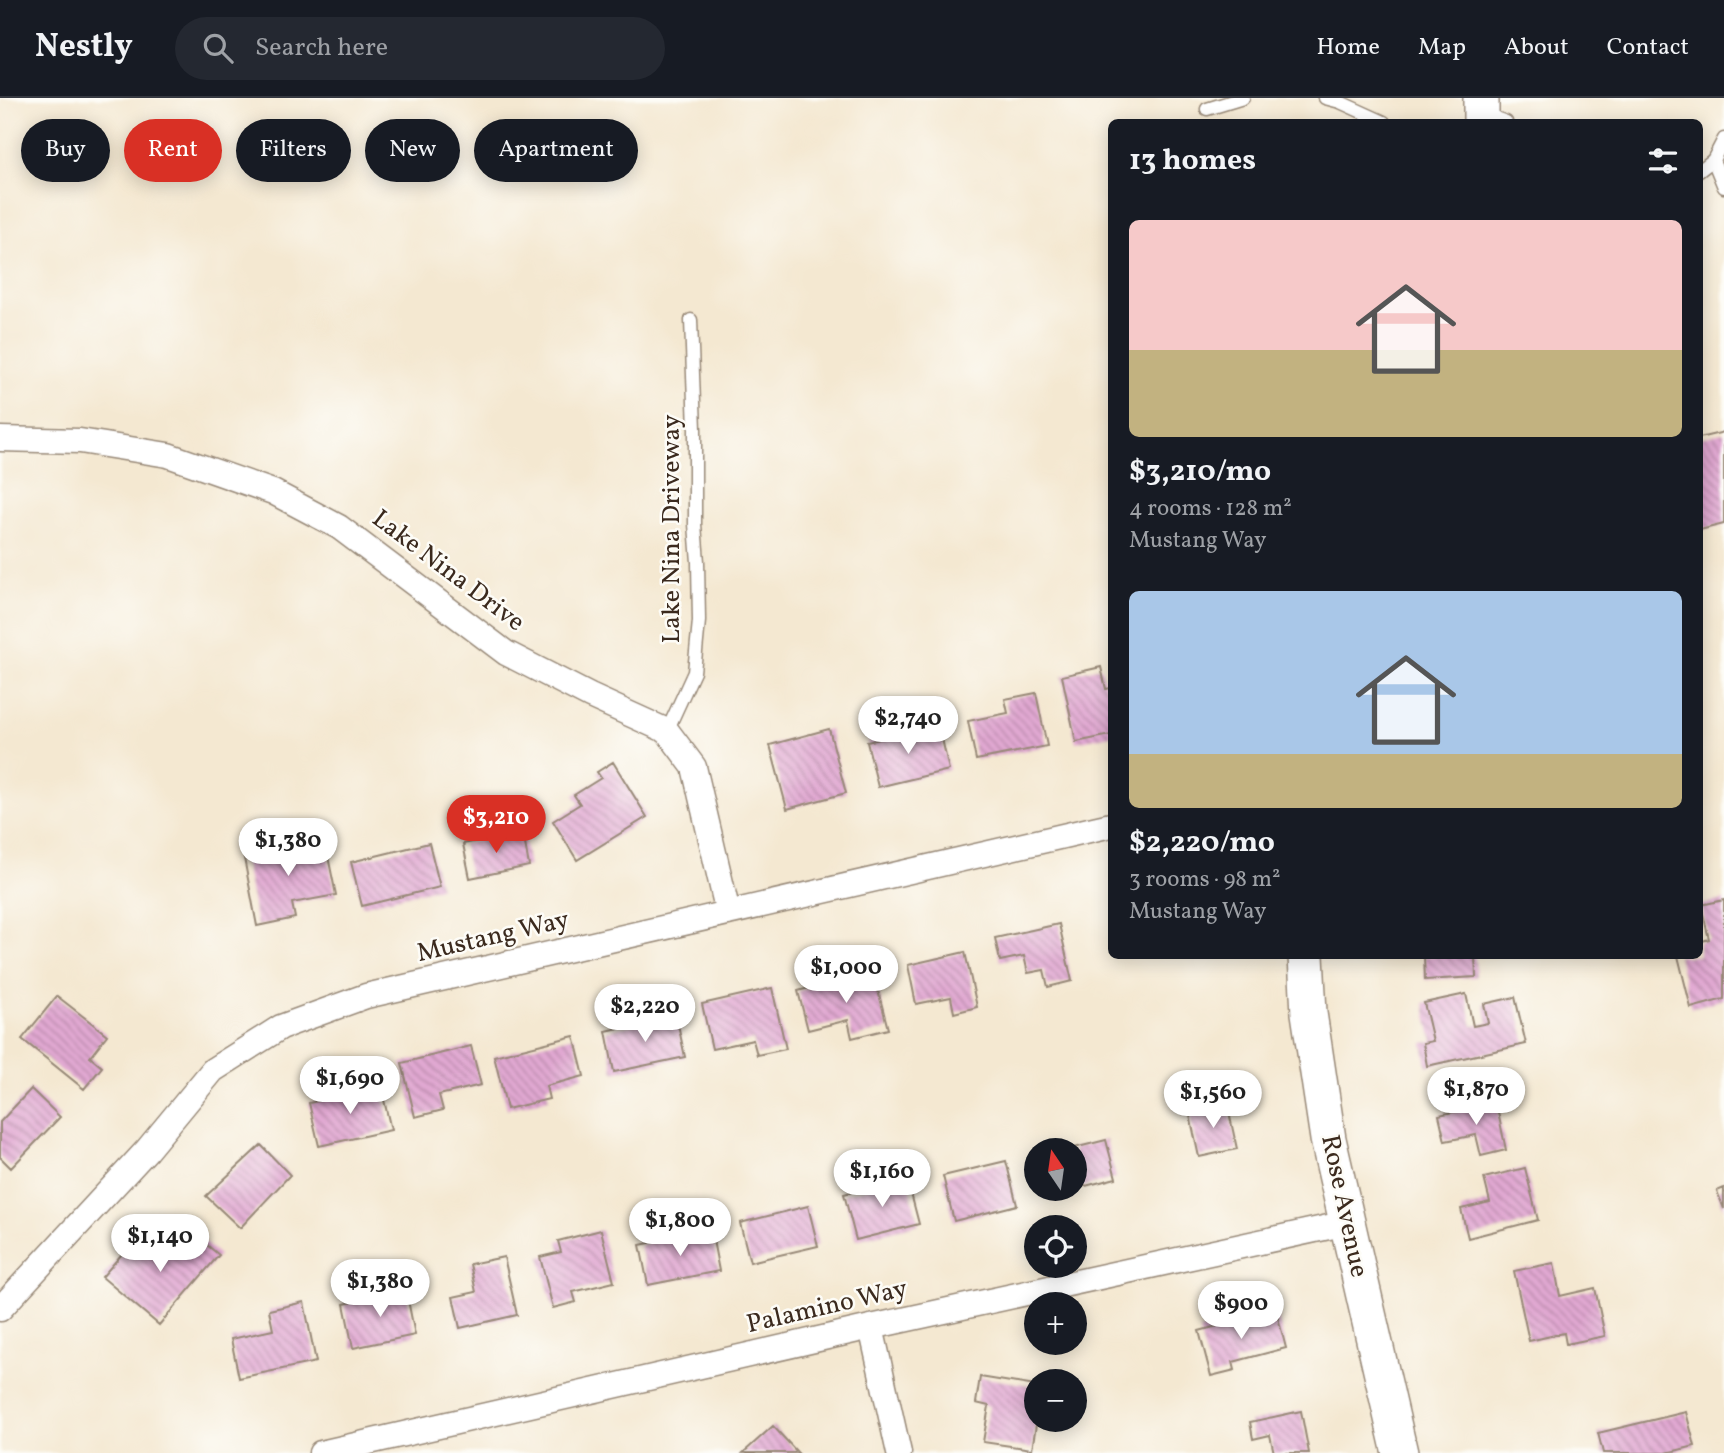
<!DOCTYPE html>
<html lang="en">
<head>
<meta charset="utf-8">
<style>
  body { margin:0; font-family:Vollkorn,serif; background:#242831; color:#f1f3f6; height:100vh; display:flex; flex-direction:column; font-size:26px; white-space:nowrap }
  * { box-sizing:border-box; margin:0 }
  p { font-size:23px; color:#9ea1a6 }
  .icon { flex:none; width:38px; height:38px; fill:none; stroke:currentColor; stroke-width:2; stroke-linecap:round; stroke-linejoin:round }
  .map { position:relative; flex:1; overflow:hidden }
  .panel { position:absolute; left:1108px; top:21px; width:595px; height:840px; display:flex; flex-direction:column; background:#171b24; border-radius:10px; box-shadow:0 4px 18px #0003 }
  .panel>* { flex:none }
  .hud { position:absolute; left:21px; top:21px; width:665px; height:63px; display:flex; gap:14px }
  .needle { width:46px; rotate:347deg }
  .controls { position:absolute; left:1024px; top:1040px; display:grid; gap:14px }
  .controls a { display:grid; place-items:center; width:63px; height:63px; border-radius:50%; background:#171b24; box-shadow:0 4px 18px #0003; font-size:35px }
  .price { position:absolute; translate:-50% -60px; padding:0 16px; border-radius:24px; background:#fff; color:#222; font-size:23px; line-height:46px; filter:drop-shadow(0 2px 4px #0008) }
  .price::after { content:''; position:absolute; left:50%; top:42px; width:21px; height:16px; margin-left:-10px; background:inherit; clip-path:polygon(0 0,100% 0,50% 100%) }
  .price.current { background:#d93025; color:#fff }
  ul { padding:0; list-style:none }
  li { display:grid; align-content:center; gap:14px; height:371px; padding:0 21px }
  li span { display:grid; place-items:center; height:217px; border-radius:10px; color:#555 }
  li>.icon { margin-inline-start:auto }
  span .icon { width:126px; height:126px; fill:#fffc; stroke-width:1 }
  li b { font-size:30px }
  h2 { display:flex; justify-content:space-between; align-items:center; height:84px; padding:0 21px; font-size:30px }
  .chip { padding:0 24px; border-radius:32px; background:#171b24; box-shadow:0 4px 18px #0003; font-size:24px; line-height:63px }
  .chip.current { background:#d93025; color:#fff }
  header { display:flex; align-items:center; gap:42px; box-sizing:border-box; height:98px; padding:0 35px; background:#171b24; border-bottom:2px solid #363941 }
  header strong { font-size:33px }
  nav { display:flex; gap:38px; margin-inline-start:auto; font-size:24px }
  .search { width:490px; height:63px; background:#242831; display:flex; align-items:center; gap:18px; box-sizing:border-box; padding:0 24px; border-radius:38px; color:#9ea1a6; font-size:26px }
  .map>svg:first-child { display:block }
</style>
</head>
<body>
<header>
<strong>Nestly</strong>
<div class="search"><svg class="icon" aria-label="search" viewBox="0 0 24 24"><circle cx="10" cy="10" r="6"/><path d="M15 15l6 6"/></svg>Search here</div>
<nav><a>Home</a><a>Map</a><a>About</a><a>Contact</a></nav>
</header>
<div class="map">
<svg width="1724" height="1355" viewBox="0 0 1724 1355">
  <defs>
    <pattern id="building-back-hatch" width="6" height="6" patternUnits="userSpaceOnUse" patternTransform="scale(1.75)"><rect width="6" height="6" fill="#e1a8d2"/><path d="M-1 5l2 2M0 0l6 6M5-1l2 2" fill="none" stroke="#b889aa"/></pattern>
  </defs>
  <rect width="100%" height="100%" fill="#fdfcf7"/>
  <filter id="ink" filterUnits="userSpaceOnUse"><feTurbulence type="fractalNoise" baseFrequency=".0143" numOctaves="2"/><feDisplacementMap in="SourceGraphic" scale="14" xChannelSelector="R" yChannelSelector="G"/><feConvolveMatrix kernelMatrix="1 2 1 2 8 2 1 2 1" color-interpolation-filters="sRGB"/></filter>
  <filter id="wash" filterUnits="userSpaceOnUse"><feTurbulence type="fractalNoise" baseFrequency=".00686" numOctaves="4" result="noise"/><feDisplacementMap in="SourceGraphic" scale="28" xChannelSelector="R" yChannelSelector="G"/><feGaussianBlur stdDeviation="1.57" result="paint"/><feColorMatrix in="noise" values="0 0 0 0 0 0 0 0 0 0 0 0 0 0 0 0 0 1.4 0 .05"/><feComposite in="paint" operator="in"/></filter>
  <g filter="url(#wash)">
    <rect width="100%" height="100%" fill="#f4e8d1"/>
    <g id="blocks">
      <path fill="url(#building-back-hatch)" d="M1724,334V426L1700,432L1699,340Z
        M1101,569L1106,591L1111,590V637L1076,644L1062,578Z
        M1036,595L1047,648L976,662L968,623L1008,615L1005,601Z
        M939,627L949,672L878,689L867,644Z
        M829,631L846,695L787,711L770,647Z
        M613,664L647,719L577,762L553,723L580,706L574,697L601,680L597,674Z
        M523,734L529,768L470,780L463,746Z
        M324,739L336,797L292,805L295,820L257,828L243,755Z
        M429,745L440,789L362,808L351,764Z
        M1724,802V901L1691,910L1678,858H1699V844L1709,841L1701,807Z
        M1059,826L1072,883L1048,889L1044,872L1028,875L1024,858L1000,863L995,840Z
        M965,854L977,909L954,915L951,899L916,906L908,867Z
        M1424,858H1475L1476,879L1425,882Z
        M873,873L888,931L852,940L848,922L808,932L798,893Z
        M772,890L786,951L757,957L753,942L712,951L702,906Z
        M1466,896L1473,928L1488,925L1484,906L1515,899L1526,946L1427,968L1423,945L1433,943L1424,905Z
        M57,898L107,937L90,959L102,969L84,991L22,941Z
        M676,917L685,959L614,974L606,933Z
        M574,938L584,978L546,988L549,1001L507,1011L494,958Z
        M471,948L481,987L439,997L443,1012L415,1019L402,965Z
        M381,989L391,1032L319,1048L309,1005Z
        M31,991L60,1019L11,1070L0,1059V1024Z
        M1227,1005L1237,1051L1199,1059L1189,1013Z
        M1496,1005L1506,1052L1481,1058L1476,1037L1445,1043L1439,1017Z
        M1106,1042L1116,1080L1074,1091V1050Z
        M261,1047L290,1077L240,1130L206,1098Z
        M1006,1063L1017,1107L954,1123L943,1078Z
        M1525,1070L1538,1122L1468,1140L1461,1111L1490,1104L1484,1080Z
        M907,1080L919,1126L856,1142L844,1096Z
        M1724,1090V1111L1717,1093Z
        M808,1108L818,1148L750,1164L740,1125Z
        M188,1131L219,1157L159,1227L102,1179L135,1141L161,1163Z
        M601,1132L614,1184L573,1194L576,1204L553,1210L540,1159L561,1154L558,1143Z
        M711,1132L719,1173L648,1187L640,1147Z
        M504,1159L517,1217L460,1230L453,1199L476,1194L470,1166Z
        M1554,1165L1560,1198L1595,1190L1605,1238L1566,1246L1564,1235L1529,1243L1514,1173Z
        M406,1192L415,1237L353,1250L344,1206Z
        M304,1204L316,1264L239,1280L231,1241L273,1232L269,1212Z
        M1276,1212L1286,1250L1233,1264L1235,1272L1211,1278L1199,1233Z
        M980,1279L1036,1288L1037,1321L1032,1351L983,1344L989,1308L976,1305Z
        M1301,1313L1309,1355H1274L1270,1337L1253,1341L1250,1324Z
        M1686,1314L1695,1348L1666,1355H1603L1598,1335Z
        M773,1328L798,1355H743Z"/>
    </g>
  </g>
  <g filter="url(#ink)">
    <use href="#blocks" fill-opacity="0" stroke="#988978" stroke-width="2"/>
    <g fill="none" stroke-linecap="round" stroke-linejoin="round">
      <g stroke="#988978" stroke-width="15">
        <path id="lane" d="M1325,0L1340,4L1384,24
          M1207,11L1243,0
          M1484,16L1506,24
          M1724,41L1713,62L1724,89
          M1699,73L1713,62
          M667,633L694,574L699,523L698,464L695,426V332L691,222"/>
      </g>
      <g stroke="#988978" stroke-width="27">
        <path id="street" d="M0,341L80,343L168,357L273,394L339,429L506,555L590,598L667,633L694,669L728,815
          M0,1211L147,1052L213,972L281,929L366,898L1111,727
          M871,1229L899,1355
          M321,1355L871,1229L1347,1125"/>
      </g>
      <g stroke="#988978" stroke-width="38">
        <path id="secondary" d="M1481,0V24
          M1306,858L1309,915L1328,1041L1400,1355"/>
      </g>
      <use href="#lane" stroke="#fff" stroke-width="12"/>
      <use href="#street" stroke="#fff" stroke-width="24"/>
      <use href="#secondary" stroke="#fff" stroke-width="35"/>
    </g>
  </g>
  <g text-anchor="middle" dominant-baseline="central" stroke-width="5" stroke-linejoin="round" paint-order="stroke">
    <g font-size="26" fill="#3b2a1e" stroke="#fdfcf7">
      <text transform="translate(672 431) rotate(-90)">Lake Nina Driveway</text>
      <text transform="translate(448 473) rotate(37)">Lake Nina Drive</text>
      <text transform="translate(493 839) rotate(-13)">Mustang Way</text>
      <text transform="translate(1344 1108) rotate(78)">Rose Avenue</text>
      <text transform="translate(827 1209) rotate(-13)">Palamino Way</text>
    </g>
  </g>
</svg>
<div class="controls">
<a><svg class="needle" viewBox="-14 -14 28 28"><path d="M0-13l5 13h-10z" fill="#e53935"/><path d="M0 13l5-13h-10z" fill="#9ea1a6"/></svg></a>
<a><svg class="icon" aria-label="locate" viewBox="0 0 24 24"><circle cx="12" cy="12" r="6"/><path d="M12 2v4M12 18v4M2 12h4M18 12h4"/></svg></a>
<a>+</a>
<a>−</a>
</div>
<b class="price" style="left:908px;top:658px">$2,740</b>
<b class="price current" style="left:496px;top:757px">$3,210</b>
<b class="price" style="left:288px;top:780px">$1,380</b>
<b class="price" style="left:846px;top:907px">$1,000</b>
<b class="price" style="left:645px;top:946px">$2,220</b>
<b class="price" style="left:350px;top:1018px">$1,690</b>
<b class="price" style="left:1476px;top:1029px">$1,870</b>
<b class="price" style="left:1213px;top:1032px">$1,560</b>
<b class="price" style="left:882px;top:1111px">$1,160</b>
<b class="price" style="left:680px;top:1160px">$1,800</b>
<b class="price" style="left:160px;top:1176px">$1,140</b>
<b class="price" style="left:380px;top:1221px">$1,380</b>
<b class="price" style="left:1241px;top:1243px">$900</b>
<div class="hud">
<a class="chip">Buy</a>
<a class="chip current">Rent</a>
<a class="chip">Filters</a>
<a class="chip">New</a>
<a class="chip">Apartment</a>
</div>
<section class="panel">
<h2>13 homes<svg class="icon" aria-label="filters" viewBox="0 0 24 24"><path d="M4 7h16M4 17h16"/><circle cx="9" cy="7" r="2"/><circle cx="15" cy="17" r="2"/></svg></h2>
<ul>
<li><span style="background:linear-gradient(#f6c9c9 60%,#c2b280 0)"><svg class="icon" aria-label="home" viewBox="0 0 24 24"><path d="M3 11l9-7 9 7M6 9v11h12V9"/></svg></span><div><b>$3,210/mo</b><p>4 rooms · 128 m²</p><p>Mustang Way</p></div></li>
<li><span style="background:linear-gradient(#a9c7e8 75%,#c2b280 0)"><svg class="icon" aria-label="home" viewBox="0 0 24 24"><path d="M3 11l9-7 9 7M6 9v11h12V9"/></svg></span><div><b>$2,220/mo</b><p>3 rooms · 98 m²</p><p>Mustang Way</p></div></li>
</ul>
</section>
</div>
</body>
</html>
